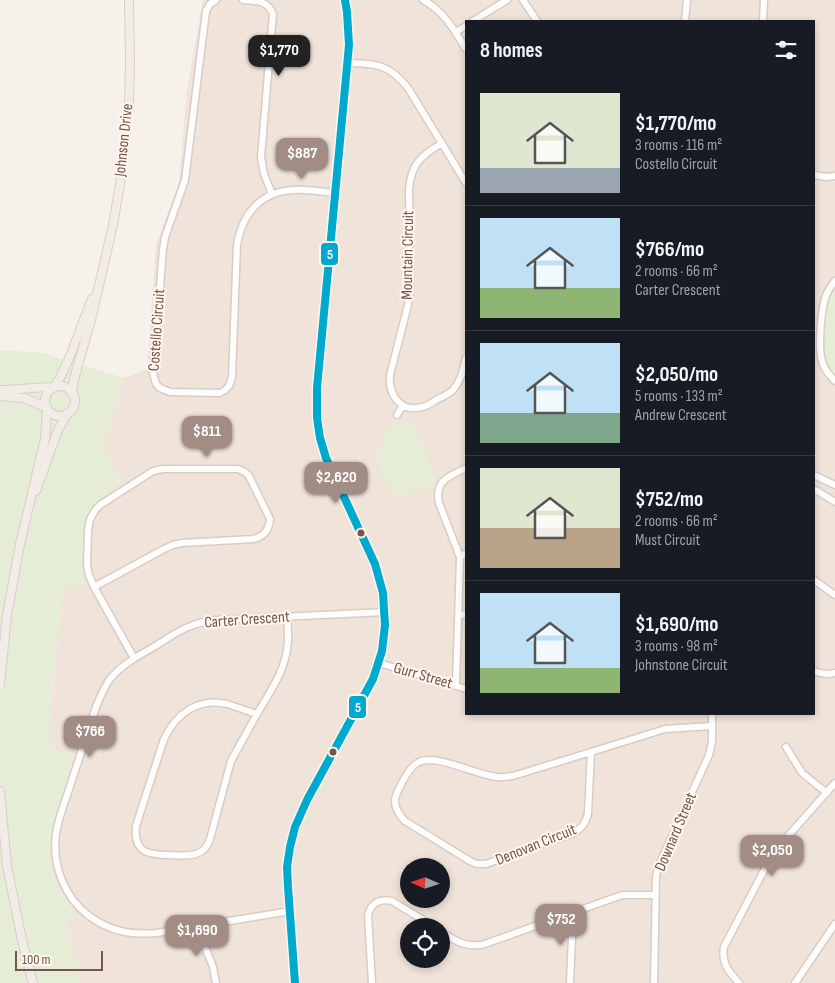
<!DOCTYPE html>
<html lang="en">
<head>
<meta charset="utf-8">
<style>
  body { margin:0; font-family:"Sofia Sans Condensed",sans-serif; background:#20242c; color:#f1f3f6; height:100vh; display:flex; flex-direction:column; font-size:19px; white-space:nowrap }
  * { box-sizing:border-box; margin:0 }
  p { font-size:16px; color:#9ea1a6 }
  .icon { flex:none; width:28px; height:28px; fill:none; stroke:currentColor; stroke-width:2; stroke-linecap:round; stroke-linejoin:round }
  .map { position:relative; flex:1; overflow:hidden }
  .details { position:absolute; left:465px; top:20px; width:350px; height:695px; display:flex; flex-direction:column; background:#171b24; border-radius:0px; box-shadow:0 2px 8px #0003 }
  .details>* { flex:none }
  .needle { width:32px; rotate:273deg }
  .fabs { position:absolute; left:400px; top:858px; display:grid; gap:10px }
  .fabs a { display:grid; place-items:center; width:50px; height:50px; border-radius:50%; background:#171b24; box-shadow:0 2px 8px #0003; font-size:25px }
  .scale { position:absolute; left:15px; bottom:12px; width:88px; box-sizing:border-box; padding-left:5px; border:2px solid #76554b; border-top:0; font-size:14px; line-height:18px; white-space:nowrap; color:#76554b; -webkit-text-stroke:4px #fff6ed; paint-order:stroke }
  .price { position:absolute; translate:-50% -42px; padding:0 11px; border-radius:10px; background:#a38c83; color:#fff; font-size:16px; line-height:32px; filter:drop-shadow(0 1px 2px #0008) }
  .price::after { content:''; position:absolute; left:50%; top:30px; width:15px; height:11px; margin-left:-8px; background:inherit; clip-path:polygon(0 0,100% 0,50% 100%) }
  .price.current { background:#222; color:#fff }
  ul { padding:0; list-style:none }
  li { display:flex; align-items:center; gap:15px; height:125px; padding:0 15px }
  li+li { border-top:1px solid #363941 }
  li span { display:grid; place-items:center; flex:none; width:140px; height:100px; border-radius:0px; color:#555 }
  li>.icon { margin-inline-start:auto }
  span .icon { width:60px; height:60px; fill:#fffc; stroke-width:1 }
  li b { font-size:21px }
  h2 { display:flex; justify-content:space-between; align-items:center; height:60px; padding:0 15px; font-size:21px }
  .map>svg:first-child { display:block }
</style>
</head>
<body>
<div class="map">
<svg width="835" height="983" viewBox="0 0 835 983">
  <rect width="100%" height="100%" fill="#f7f1ec"/>
  <path fill="#f0e3d9" fill-rule="evenodd" d="M203,0H835V983H81L66,923L75,912L58,887L49,860L52,829L74,754L55,751L49,745L53,679L63,589L84,582L81,568L84,519L92,506L103,495L121,482L103,447L124,378L147,369L156,245L179,182L187,91ZM466,21H814V714H466ZM409,866H441V899H409ZM409,926H441V959H409Z"/>
  <path fill="#e6edd7" d="M835,286V377L833,375L824,361L822,345L827,297Z
    M0,350L44,353L124,378L103,447L121,482L103,495L92,506L84,519L81,568L84,582L63,590L53,679L49,745L55,751L74,754L52,829L49,860L58,887L75,912L66,923L81,983H0Z
    M413,420L435,480L430,490H418L396,499L375,460L390,424L396,426Z"/>
  <g fill="none" stroke-linecap="round" stroke-linejoin="round">
    <g stroke="#d6cdc8" stroke-width="9">
      <path id="minor" d="M216,0L210,4L206,11L185,180L165,237L163,249L153,373L156,384L160,388L170,392L220,393L225,390L229,386L232,377L237,245C242,214 260,192 293,190C307,189 321,192 335,193
        M243,0C257,1 267,0 273,14L261,157L264,174L272,194
        M423,0C444,11 454,30 466,49
        M523,0L537,21
        M473,21L507,0
        M685,21L687,0
        M763,21L764,0
        M456,32L466,26
        M348,63C376,63 390,65 408,88L466,183
        M442,143C422,155 411,164 409,189L410,290L408,305L390,375C388,395 401,413 422,407C427,406 432,403 436,400C442,397 448,395 453,390C461,381 463,370 466,358
        M814,175L826,177L835,176
        M835,281C830,287 826,294 824,302C821,316 818,348 822,361C824,369 829,375 835,381
        M397,415L403,405
        M814,475L835,485
        M814,489L835,502
        M460,557L466,553
        M814,580L835,595
        M94,587L164,549L173,545L182,543L253,539C264,537 269,530 270,519L249,476L245,472L238,469H163L153,471L100,505L96,509L90,519L88,530L87,565L89,575L94,587L134,658
        M458,614L466,615
        M379,663L466,689
        M814,671C821,674 827,675 835,673
        M456,686L460,557L439,503C434,481 449,476 466,468
        M257,714L231,761L210,839C204,858 187,856 171,855C150,855 133,854 136,826L164,739C176,714 198,697 227,704C237,707 247,711 257,714C269,693 284,673 287,649C289,639 288,627 287,617
        M786,747L802,773L827,793
        M591,752L513,776C508,776 503,778 498,777C478,776 435,753 419,762C410,766 401,784 397,793C392,804 397,813 405,821L470,861L477,864H486L574,833C582,828 586,823 588,813L591,752L665,729L712,726
        M290,911L157,933C131,935 111,932 89,916C64,897 52,865 56,834C58,817 67,797 72,780C80,755 88,731 96,707C100,697 104,687 110,679C122,664 140,655 157,645C168,638 179,630 191,626C199,622 208,621 217,620L385,612
        M197,927L213,967L216,983
        M441,932C456,941 464,947 482,945L622,895H655
        M295,983L288,887L287,867L290,847L295,827L307,800L373,679L382,651L385,625L383,593L375,564L326,458L320,438L317,418V388L349,45L347,12L345,0
        M372,983L368,915C371,903 380,898 392,901L433,926
        M570,983L573,913
        M654,983L656,876L659,865L709,755L712,742V714
        M739,983C729,972 721,963 724,947L773,853L835,783
        M795,983L835,924"/>
    </g>
    <g stroke="#d8ceca" stroke-width="10">
      <path id="major" d="M45 401a15 15 0 1 1 30 0a15 15 0 1 1-30 0Z
        M55,387C72,358 79,330 92,299
        M0,390C18,390 36,387 54,387
        M72,393L74,379L91,320L113,225L120,184L125,144L129,104L130,63L129,0
        M0,396L24,398L47,408
        M36,491L58,430L67,414
        M0,685L7,615L20,544L45,439L47,409
        M0,791L7,866L23,945L33,983"/>
    </g>
    <use href="#minor" stroke="#fefdfc" stroke-width="6"/>
    <use href="#major" stroke="#f2ece6" stroke-width="8"/>
    <g stroke="#fff6ed" stroke-width="11">
      <path id="bus-1" d="M295,983L288,887L287,867L290,847L295,827L307,800L373,679L382,651L385,625L383,593L375,564L326,458L320,438L317,418V388L349,45L347,12L345,0"/>
    </g>
    <use href="#bus-1" stroke="#00a9ce" stroke-width="8"/>
  </g>
  <g fill="#76554b" stroke="#fff6ed" stroke-width="2">
    <circle cx="361" cy="533" r="4.5"/>
    <circle cx="333" cy="752" r="4.5"/>
  </g>
  <g text-anchor="middle" dominant-baseline="central" stroke-width="4" stroke-linejoin="round" paint-order="stroke">
    <g font-size="16" fill="#76554b" stroke="#fff6ed">
      <text transform="translate(124 140) rotate(-84)">Johnson Drive</text>
      <text transform="translate(408 255) rotate(-89)">Mountain Circuit</text>
      <text transform="translate(157 330) rotate(-86)">Costello Circuit</text>
      <text transform="translate(247 620) rotate(-4)">Carter Crescent</text>
      <text transform="translate(423 676) rotate(16)">Gurr Street</text>
      <text transform="translate(676 832) rotate(-67)">Downard Street</text>
      <text transform="translate(536 845) rotate(-22)">Denovan Circuit</text>
    </g>
  </g>
  <g stroke="#fff6ed" stroke-width="2">
    <rect x="320" y="242" width="19" height="24" rx="5" fill="#00a9ce"/>
    <rect x="348" y="695" width="19" height="24" rx="5" fill="#00a9ce"/>
  </g>
  <g font-size="14" text-anchor="middle" font-weight="bold" fill="#fff">
    <text x="330" y="259">5</text>
    <text x="358" y="712">5</text>
  </g>
</svg>
<div class="fabs">
<a><svg class="needle" viewBox="-14 -14 28 28"><path d="M0-13l5 13h-10z" fill="#e53935"/><path d="M0 13l5-13h-10z" fill="#9ea1a6"/></svg></a>
<a><svg class="icon" aria-label="locate" viewBox="0 0 24 24"><circle cx="12" cy="12" r="6"/><path d="M12 2v4M12 18v4M2 12h4M18 12h4"/></svg></a>
</div>
<div class="scale">100 m</div>
<b class="price current" style="left:279px;top:77px">$1,770</b>
<b class="price" style="left:302px;top:180px">$887</b>
<b class="price" style="left:207px;top:458px">$811</b>
<b class="price" style="left:336px;top:504px">$2,620</b>
<b class="price" style="left:90px;top:758px">$766</b>
<b class="price" style="left:772px;top:877px">$2,050</b>
<b class="price" style="left:561px;top:946px">$752</b>
<b class="price" style="left:197px;top:957px">$1,690</b>
<section class="details">
<h2>8 homes<svg class="icon" aria-label="filters" viewBox="0 0 24 24"><path d="M4 7h16M4 17h16"/><circle cx="9" cy="7" r="2"/><circle cx="15" cy="17" r="2"/></svg></h2>
<ul>
<li><span style="background:linear-gradient(#dfe7d0 75%,#9aa5b1 0)"><svg class="icon" aria-label="home" viewBox="0 0 24 24"><path d="M3 11l9-7 9 7M6 9v11h12V9"/></svg></span><div><b>$1,770/mo</b><p>3 rooms · 116 m²</p><p>Costello Circuit</p></div></li>
<li><span style="background:linear-gradient(#bfe0f5 70%,#8fb573 0)"><svg class="icon" aria-label="home" viewBox="0 0 24 24"><path d="M3 11l9-7 9 7M6 9v11h12V9"/></svg></span><div><b>$766/mo</b><p>2 rooms · 66 m²</p><p>Carter Crescent</p></div></li>
<li><span style="background:linear-gradient(#bfe0f5 70%,#7fa58c 0)"><svg class="icon" aria-label="home" viewBox="0 0 24 24"><path d="M3 11l9-7 9 7M6 9v11h12V9"/></svg></span><div><b>$2,050/mo</b><p>5 rooms · 133 m²</p><p>Andrew Crescent</p></div></li>
<li><span style="background:linear-gradient(#dfe7d0 60%,#b9a48a 0)"><svg class="icon" aria-label="home" viewBox="0 0 24 24"><path d="M3 11l9-7 9 7M6 9v11h12V9"/></svg></span><div><b>$752/mo</b><p>2 rooms · 66 m²</p><p>Must Circuit</p></div></li>
<li><span style="background:linear-gradient(#bfe0f5 75%,#8fb573 0)"><svg class="icon" aria-label="home" viewBox="0 0 24 24"><path d="M3 11l9-7 9 7M6 9v11h12V9"/></svg></span><div><b>$1,690/mo</b><p>3 rooms · 98 m²</p><p>Johnstone Circuit</p></div></li>
</ul>
</section>
</div>
</body>
</html>
